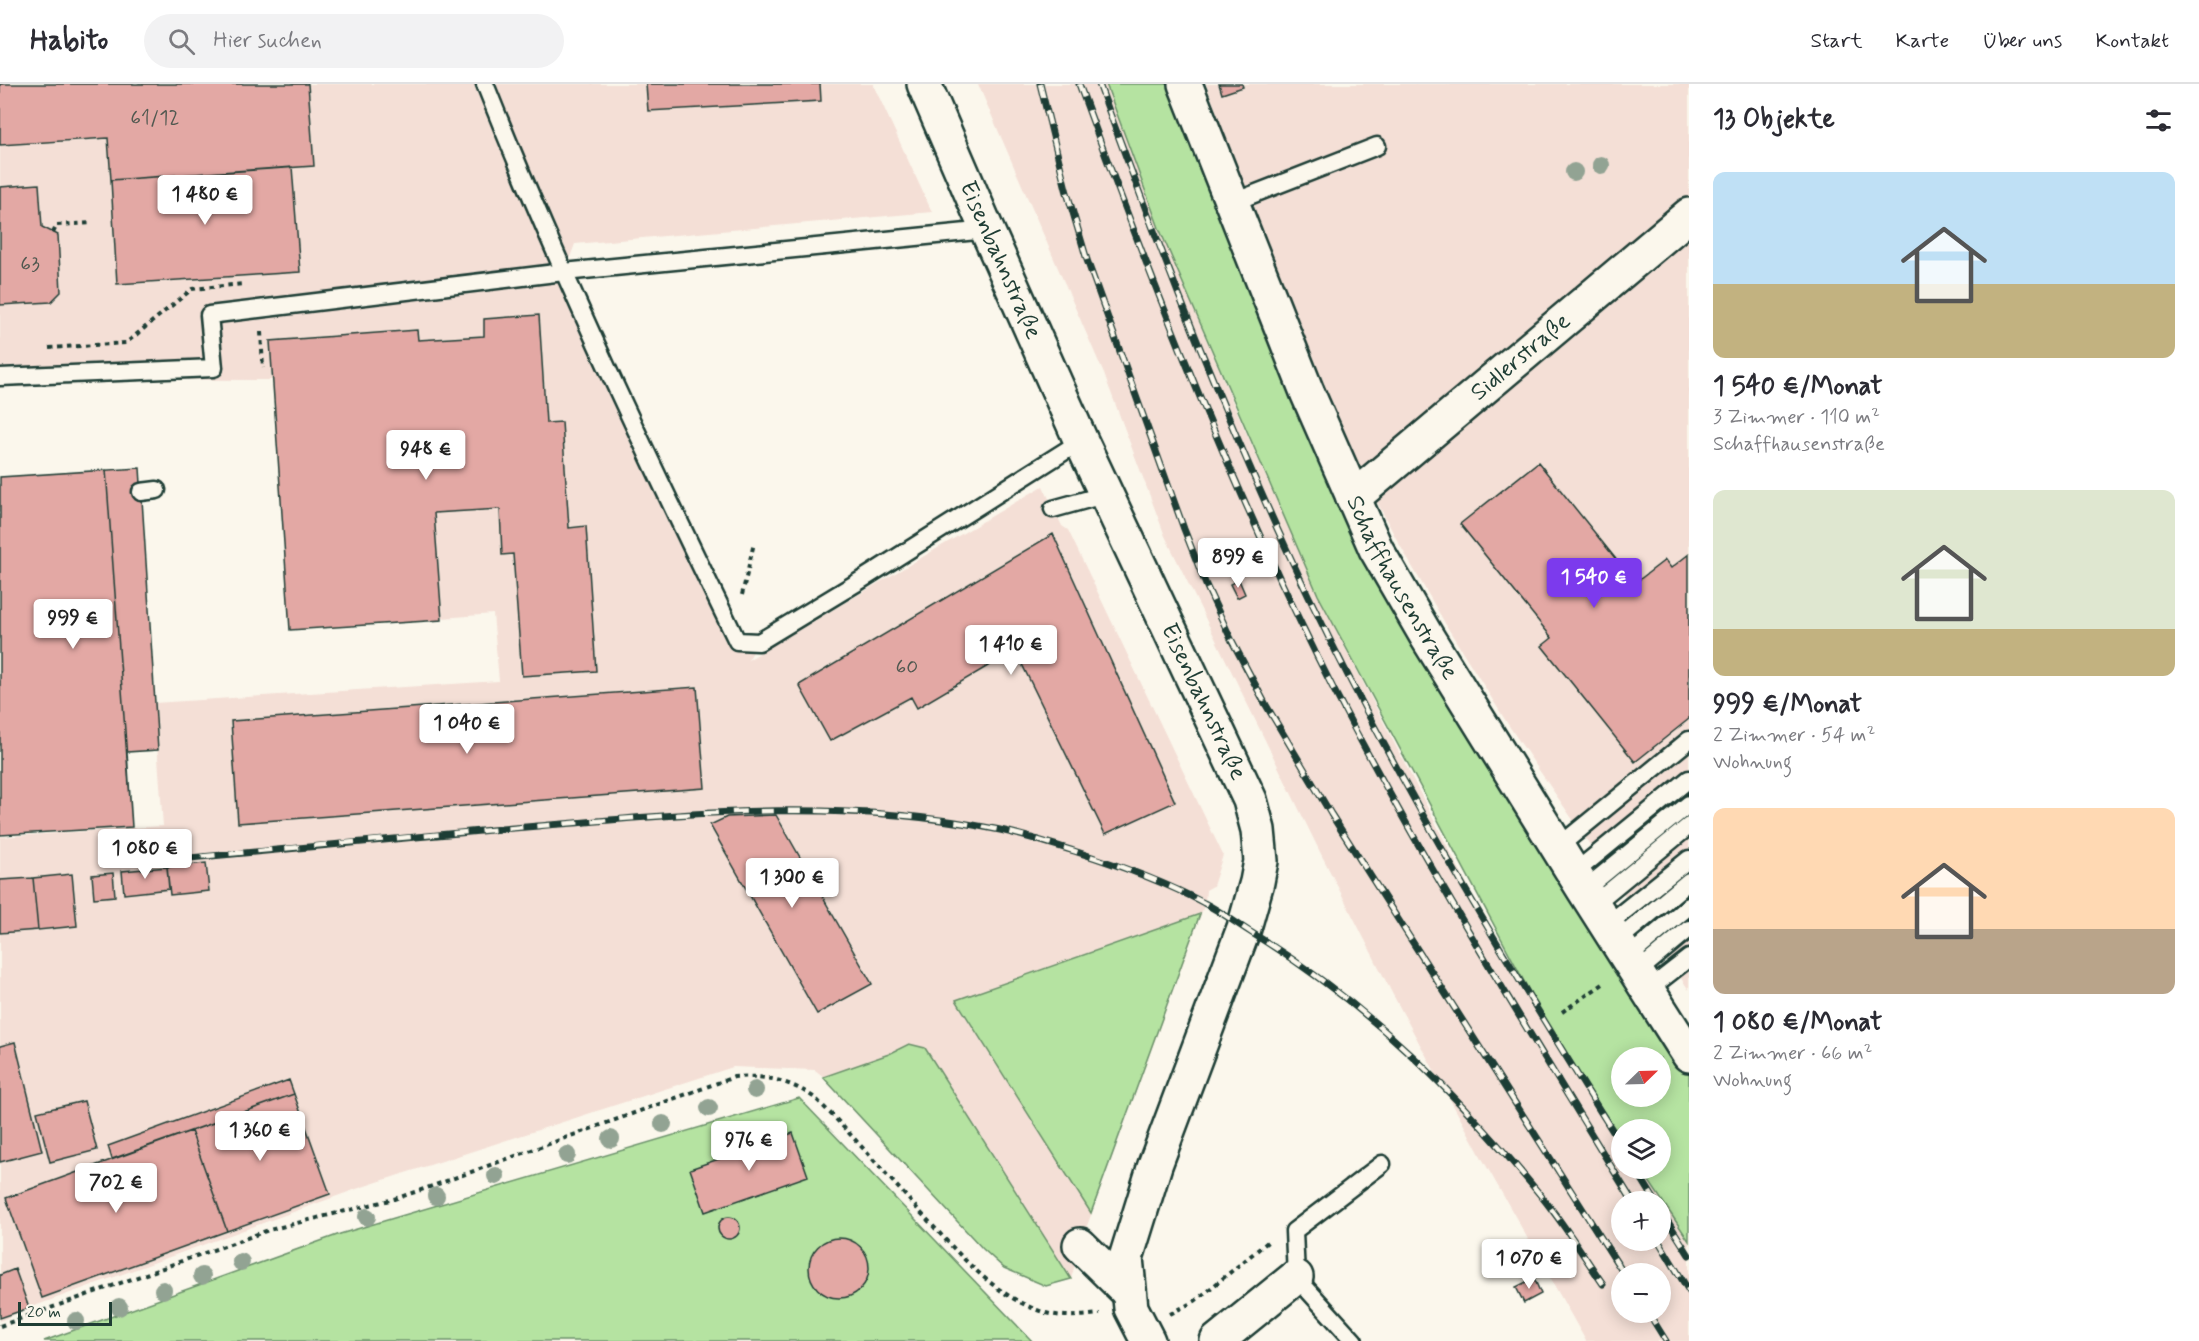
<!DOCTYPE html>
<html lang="de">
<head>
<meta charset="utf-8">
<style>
  body { margin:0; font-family:Mynerve,sans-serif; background:#f2f2f3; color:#2b2b33; height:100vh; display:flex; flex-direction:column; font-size:22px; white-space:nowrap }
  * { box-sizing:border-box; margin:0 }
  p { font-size:20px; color:#7c7c81 }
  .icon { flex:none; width:33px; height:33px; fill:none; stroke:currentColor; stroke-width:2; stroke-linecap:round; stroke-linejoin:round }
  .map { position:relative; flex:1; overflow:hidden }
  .details { display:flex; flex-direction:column; background:#fff; width:510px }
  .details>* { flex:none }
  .needle { width:39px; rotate:67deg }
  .controls { position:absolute; left:1611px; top:963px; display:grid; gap:12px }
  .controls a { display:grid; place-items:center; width:60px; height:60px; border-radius:50%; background:#fff; box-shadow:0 3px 15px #0003; font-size:30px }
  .scale { position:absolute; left:18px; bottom:15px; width:94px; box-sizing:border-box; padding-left:6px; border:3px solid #1f3d34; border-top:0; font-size:16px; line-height:21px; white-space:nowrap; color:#1f3d34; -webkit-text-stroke:4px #fbf7ec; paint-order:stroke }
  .price { position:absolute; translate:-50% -51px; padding:0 14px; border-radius:6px; background:#fff; color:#222; font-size:20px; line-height:39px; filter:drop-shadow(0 2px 3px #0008) }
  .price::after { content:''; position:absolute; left:50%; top:36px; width:18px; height:14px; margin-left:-9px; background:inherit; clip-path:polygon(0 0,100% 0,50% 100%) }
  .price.selected { background:#7c3aed; color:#fff }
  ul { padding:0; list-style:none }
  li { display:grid; align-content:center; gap:12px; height:318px; padding:0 24px }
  li span { display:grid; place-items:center; height:186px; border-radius:12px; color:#555 }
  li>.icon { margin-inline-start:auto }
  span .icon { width:108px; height:108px; fill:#fffc; stroke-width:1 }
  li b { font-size:26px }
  h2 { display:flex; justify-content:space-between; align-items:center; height:72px; padding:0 24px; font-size:26px }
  header { display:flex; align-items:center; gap:36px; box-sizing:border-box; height:84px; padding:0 30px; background:#fff; border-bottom:2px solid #e1e1e2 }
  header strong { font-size:28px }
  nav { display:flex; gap:33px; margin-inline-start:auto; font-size:21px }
  .search { width:420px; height:54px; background:#f2f2f3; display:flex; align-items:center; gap:15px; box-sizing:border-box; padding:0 21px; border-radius:33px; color:#7c7c81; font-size:22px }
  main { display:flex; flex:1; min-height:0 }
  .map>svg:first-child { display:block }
</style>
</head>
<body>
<header>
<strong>Habito</strong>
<div class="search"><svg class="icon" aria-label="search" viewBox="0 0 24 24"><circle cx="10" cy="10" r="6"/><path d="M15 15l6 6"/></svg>Hier suchen</div>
<nav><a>Start</a><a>Karte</a><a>Über uns</a><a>Kontakt</a></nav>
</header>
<main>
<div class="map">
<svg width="1689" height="1257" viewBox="0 0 1689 1257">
  <rect width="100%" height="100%" fill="#fbf7ec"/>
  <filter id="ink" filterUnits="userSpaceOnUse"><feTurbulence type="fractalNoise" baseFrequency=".0167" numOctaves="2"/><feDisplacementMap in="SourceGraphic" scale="12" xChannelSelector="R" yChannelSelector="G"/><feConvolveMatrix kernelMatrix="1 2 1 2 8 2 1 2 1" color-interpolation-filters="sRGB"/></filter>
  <g filter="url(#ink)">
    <path fill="#f4dfd6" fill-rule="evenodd" d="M0,0H873L932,128L575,160L564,189L737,556L759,558L748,576L1043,402L1062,442L1068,446L1223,771L1213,802L1206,806L1205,819L1080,1161L1071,1195L1046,1202L1004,1184L983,1165L829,997L815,986L733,983L362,1103L29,1224L0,1237V753L163,742L154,619L499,597L493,530L290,546L272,296L0,295Z
      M978,0H1106L1159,144L1238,330L1318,511L1471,808L1537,920L1621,1052L1622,1084L1642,1085L1689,1157V1257H1586L1483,1076L1392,909L1320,768L1165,452L1104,290ZM1622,1118H1660V1156H1622ZM1622,1190H1660V1228H1622Z
      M1206,0H1689V906L1509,642L1449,546L1398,458L1339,345L1294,239Z"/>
    <path fill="#b5e3a1" stroke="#6a906a" stroke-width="1.5" fill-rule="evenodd" d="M1106,0H1185L1341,390L1689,971V1157L1641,1085L1660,1084V1046H1622L1621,1054L1550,946L1318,511L1159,144ZM1622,974H1660V1012H1622Z
      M1200,830L1091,1129L956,916Z
      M909,960L925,964L1071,1195L1046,1202L1004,1184L983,1165L823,993L889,970Z
      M799,1014L1032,1257H44L340,1150Z"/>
    <path fill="#e3a8a4" stroke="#1f3d34" stroke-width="1.5" d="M0,0H308L314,82L111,96L108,54L0,61Z
      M646,0H820L821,17L648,27Z
      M1219,0H1242L1243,3L1222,10Z
      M292,83L300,188L117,200L111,96Z
      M39,100L42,143L58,151L61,208L51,218L0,221V103Z
      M539,231L546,339L562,338L569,444L586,442L596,587L522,592L513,470L502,471L500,425L434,429L442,536L290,546L270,257L417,246L418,256L484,252V235Z
      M1538,378L1635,499L1665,476L1671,484L1689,470V635L1635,678L1542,562L1552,554L1460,440Z
      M140,384L158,666L127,668L132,743L0,751V393Z
      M106,386L132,743L0,751V393Z
      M1053,450L1175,718L1105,750L1015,566L917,624L911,613L830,657L799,601Z
      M1239,496L1245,510L1237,514L1230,500Z
      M697,603L705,704L238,739L231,637Z
      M776,731L872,900L817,930L710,741L727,733Z
      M206,779L209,807L170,811L167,783Z
      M167,783L169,805L124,810L122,787Z
      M113,789L115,812L94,814L92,791Z
      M72,790L77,842L38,846L33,794Z
      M33,794L38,846L0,849V796Z
      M15,958L42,1067L0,1078V962Z
      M289,996L294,1010L112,1075L108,1062Z
      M294,1010L330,1110L227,1147L191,1047Z
      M84,1017L97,1066L50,1078L37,1028Z
      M191,1047L227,1147L42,1214L6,1114Z
      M793,1049L808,1092L705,1128L690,1085Z
      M718 1144a11 11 0 1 1 22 0a11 11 0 1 1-22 0Z
      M809 1184a30 30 0 1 1 60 0a30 30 0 1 1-60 0Z
      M15,1185L29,1224L0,1234V1191Z
      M1534,1194L1541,1210L1524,1219L1516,1203Z"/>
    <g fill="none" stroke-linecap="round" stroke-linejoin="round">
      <g stroke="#1f3d34" stroke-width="21">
        <path id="service" d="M485,0C560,189 648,374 737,557L759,558L858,498L1081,357
          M1231,119L1377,62
          M0,293L214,284L209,231L564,188L987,146
          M141,408L157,406
          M1053,425L1107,410
          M1558,763L1689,656
          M1574,789L1689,695
          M1584,806L1689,720
          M1593,821L1689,742
          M1607,841L1689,775
          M1617,857L1689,797
          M1627,874L1689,822
          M1636,889L1689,845
          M1648,906L1689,874
          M1354,1257L1296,1193L1294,1147L1382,1080"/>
      </g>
      <g stroke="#1f3d34" stroke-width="38">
        <g id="minor">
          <path id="s1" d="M924,0L987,146L1081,357L1250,716L1258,746L1261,777L1257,798L1244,844L1155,1081L1126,1174L1131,1224L1148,1257"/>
          <path id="s2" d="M1185,0L1307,308L1376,465L1427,553L1584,806L1689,971"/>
          <path id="s3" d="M1353,414L1689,131"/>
          <path d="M1080,1161L1128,1208"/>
          <path d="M1217,1257L1296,1193"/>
        </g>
      </g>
      <path stroke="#1f3d34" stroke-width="4" stroke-dasharray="4.5 4.5" stroke-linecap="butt" d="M53,149L57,141L91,139
        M261,248L263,284
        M49,264L126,259L192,205L243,200
        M742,511L754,459
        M1562,928L1606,898
        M1170,1230L1195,1217L1270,1156
        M0,1242L269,1146L394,1115L424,1105L734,993C765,991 789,996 815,1014C853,1051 887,1092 923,1131C959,1170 994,1213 1046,1229C1064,1234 1082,1232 1100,1230"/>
      <use href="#service" stroke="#fbf7ec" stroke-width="16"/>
      <use href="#minor" stroke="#fbf7ec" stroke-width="33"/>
      <g stroke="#1f3d34" stroke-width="7">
        <path id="rail" d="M1040,0L1066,105L1087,176L1184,445L1206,501L1231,555L1266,621L1331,730L1624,1190
          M1079,0C1155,207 1235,412 1335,608C1426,783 1530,950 1633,1118
          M1099,0C1163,174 1229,346 1309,513C1400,703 1510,884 1622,1062
          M146,778C276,765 407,753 538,742C692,729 842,714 995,745C1022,750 1048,759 1074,767C1118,781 1163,797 1204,819C1220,827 1236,839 1252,849C1369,921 1456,1008 1542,1113C1564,1140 1583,1171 1603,1200
          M1635,1084L1656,1118
          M1660,1125L1689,1171
          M1658,1156L1689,1207
          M1648,1228L1666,1257"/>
      </g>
      <use href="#rail" stroke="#fbf7ec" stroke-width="4.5" stroke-dasharray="14" stroke-linecap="butt"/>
    </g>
    <g fill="#92a393">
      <circle cx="1601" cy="81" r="9"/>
      <circle cx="1574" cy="88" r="9"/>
      <circle cx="755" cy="1006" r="9"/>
      <circle cx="709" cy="1024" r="9"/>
      <circle cx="663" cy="1040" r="9"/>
      <circle cx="611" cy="1055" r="9"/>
      <circle cx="567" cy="1071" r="9"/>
      <circle cx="496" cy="1092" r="9"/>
      <circle cx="436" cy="1112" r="9"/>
      <circle cx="367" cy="1133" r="9"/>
      <circle cx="241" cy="1178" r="9"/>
      <circle cx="202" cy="1192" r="9"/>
      <circle cx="163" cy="1206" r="9"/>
      <circle cx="119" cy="1223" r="9"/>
      <circle cx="76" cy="1237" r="9"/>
    </g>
  </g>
  <g text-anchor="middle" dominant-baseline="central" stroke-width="5" stroke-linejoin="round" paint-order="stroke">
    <g font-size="21" fill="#505850">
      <text x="155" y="34">61/12</text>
      <text x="30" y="180">63</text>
      <text x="907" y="583">60</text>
    </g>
    <g font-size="24" fill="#1f3d34" stroke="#fbf7ec">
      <text stroke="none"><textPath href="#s1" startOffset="192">Eisenbahnstraße</textPath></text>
      <text stroke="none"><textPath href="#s3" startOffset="219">Sidlerstraße</textPath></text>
      <text stroke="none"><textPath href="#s2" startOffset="549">Schaffhausenstraße</textPath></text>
      <text stroke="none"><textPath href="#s1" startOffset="678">Eisenbahnstraße</textPath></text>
    </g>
  </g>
</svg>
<div class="controls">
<a><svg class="needle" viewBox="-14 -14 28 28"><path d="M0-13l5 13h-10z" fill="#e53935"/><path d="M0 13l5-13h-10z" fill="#7c7c81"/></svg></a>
<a><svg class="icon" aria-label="layers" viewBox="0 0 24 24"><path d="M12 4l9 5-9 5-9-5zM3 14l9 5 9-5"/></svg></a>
<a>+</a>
<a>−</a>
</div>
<div class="scale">20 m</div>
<b class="price" style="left:205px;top:142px">1 480 €</b>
<b class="price" style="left:426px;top:397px">948 €</b>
<b class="price" style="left:1238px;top:505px">899 €</b>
<b class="price selected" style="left:1594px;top:525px">1 540 €</b>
<b class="price" style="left:73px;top:566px">999 €</b>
<b class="price" style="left:1011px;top:592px">1 410 €</b>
<b class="price" style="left:467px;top:671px">1 040 €</b>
<b class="price" style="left:145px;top:796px">1 080 €</b>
<b class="price" style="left:792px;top:825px">1 300 €</b>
<b class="price" style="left:260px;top:1078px">1 360 €</b>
<b class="price" style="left:749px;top:1088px">976 €</b>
<b class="price" style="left:116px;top:1130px">702 €</b>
<b class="price" style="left:1529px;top:1206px">1 070 €</b>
</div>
<section class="details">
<h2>13 Objekte<svg class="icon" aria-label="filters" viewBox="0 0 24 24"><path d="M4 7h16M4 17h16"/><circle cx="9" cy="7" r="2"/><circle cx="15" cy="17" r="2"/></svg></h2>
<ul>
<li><span style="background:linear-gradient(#bfe0f5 60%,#c2b280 0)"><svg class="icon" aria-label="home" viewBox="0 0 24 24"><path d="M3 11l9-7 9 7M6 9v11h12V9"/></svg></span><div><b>1 540 €/Monat</b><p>3 Zimmer · 110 m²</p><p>Schaffhausenstraße</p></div></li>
<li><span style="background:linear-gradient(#dfe7d0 75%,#c2b280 0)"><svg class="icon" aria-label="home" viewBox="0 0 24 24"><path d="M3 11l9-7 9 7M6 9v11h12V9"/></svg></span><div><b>999 €/Monat</b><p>2 Zimmer · 54 m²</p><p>Wohnung</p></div></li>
<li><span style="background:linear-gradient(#ffd9b3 65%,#b9a48a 0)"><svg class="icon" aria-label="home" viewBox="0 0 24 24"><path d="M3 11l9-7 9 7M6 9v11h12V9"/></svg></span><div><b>1 080 €/Monat</b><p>2 Zimmer · 66 m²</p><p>Wohnung</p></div></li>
</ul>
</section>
</main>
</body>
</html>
